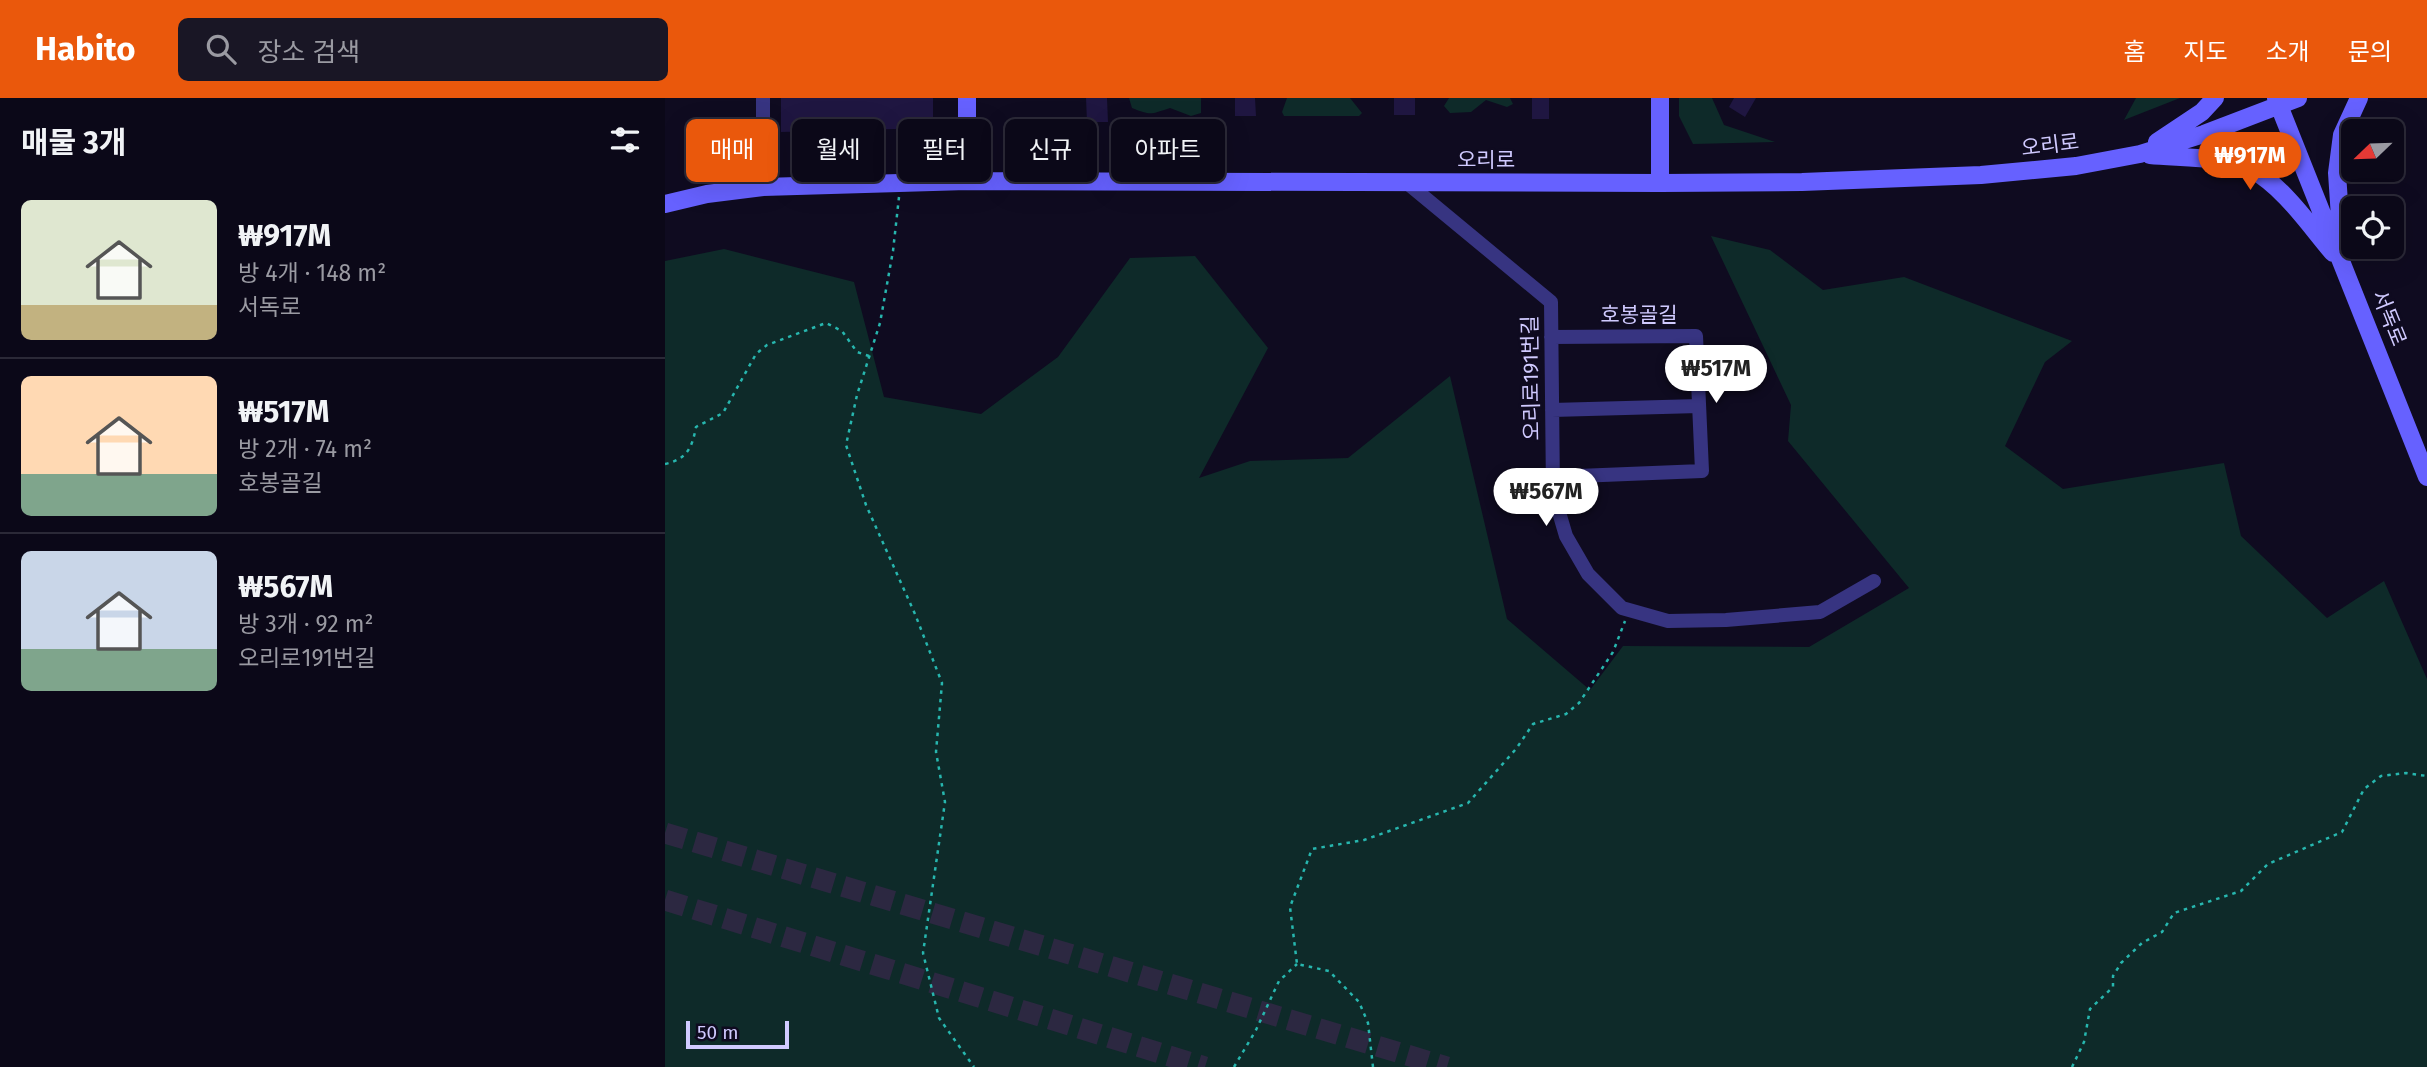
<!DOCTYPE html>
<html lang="ko">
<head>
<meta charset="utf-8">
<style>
  body { margin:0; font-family:"Fira Sans","Noto Sans KR",sans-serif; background:#191625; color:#f1f3f6; height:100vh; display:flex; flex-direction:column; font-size:26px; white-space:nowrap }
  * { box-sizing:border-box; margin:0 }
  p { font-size:23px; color:#9a9aa2 }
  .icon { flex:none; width:38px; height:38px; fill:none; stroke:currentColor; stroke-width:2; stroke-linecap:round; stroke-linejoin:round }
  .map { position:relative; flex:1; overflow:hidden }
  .details { display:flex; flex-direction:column; background:#0b0818; width:665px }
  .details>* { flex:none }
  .hud { position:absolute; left:21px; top:21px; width:665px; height:63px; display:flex; gap:14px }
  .needle { width:46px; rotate:247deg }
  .tools { position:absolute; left:1676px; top:21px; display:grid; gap:14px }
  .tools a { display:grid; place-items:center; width:63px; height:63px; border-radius:10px; background:#0b0818; box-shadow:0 7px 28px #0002,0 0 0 2px #2b2937; font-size:35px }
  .scale { position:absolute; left:21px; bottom:18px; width:103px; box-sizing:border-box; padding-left:7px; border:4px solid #d0caff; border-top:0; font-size:19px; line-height:24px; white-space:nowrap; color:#d0caff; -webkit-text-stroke:5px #0f0b20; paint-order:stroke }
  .price { position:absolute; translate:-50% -60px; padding:0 16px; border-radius:24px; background:#fff; color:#222; font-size:23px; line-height:46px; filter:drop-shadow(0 2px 4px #0008) }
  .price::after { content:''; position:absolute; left:50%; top:42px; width:21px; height:16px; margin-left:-10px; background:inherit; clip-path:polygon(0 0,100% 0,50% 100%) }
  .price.selected { background:#ea580c; color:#fff }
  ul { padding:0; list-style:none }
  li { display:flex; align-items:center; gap:21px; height:175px; padding:0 21px }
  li+li { border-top:2px solid #2b2937 }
  li span { display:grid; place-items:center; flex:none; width:196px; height:140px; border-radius:10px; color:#555 }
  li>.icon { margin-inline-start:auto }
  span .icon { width:84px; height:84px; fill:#fffc; stroke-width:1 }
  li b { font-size:30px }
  h2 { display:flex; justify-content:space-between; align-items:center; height:84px; padding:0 21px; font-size:30px }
  .chip { padding:0 24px; border-radius:10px; background:#0b0818; box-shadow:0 7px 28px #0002,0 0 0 2px #2b2937; font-size:24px; line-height:63px }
  .chip.selected { background:#ea580c; color:#fff }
  header { display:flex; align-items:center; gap:42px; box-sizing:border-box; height:98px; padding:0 35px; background:#ea580c; color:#fff }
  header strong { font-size:33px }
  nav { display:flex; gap:38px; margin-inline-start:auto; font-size:24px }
  .search { width:490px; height:63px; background:#191625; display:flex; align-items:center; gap:18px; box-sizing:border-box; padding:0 24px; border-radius:10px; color:#9a9aa2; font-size:26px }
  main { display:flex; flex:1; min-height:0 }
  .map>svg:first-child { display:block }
</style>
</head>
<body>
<header>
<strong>Habito</strong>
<div class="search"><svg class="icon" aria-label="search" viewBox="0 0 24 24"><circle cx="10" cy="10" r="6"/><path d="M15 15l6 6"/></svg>장소 검색</div>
<nav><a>홈</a><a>지도</a><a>소개</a><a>문의</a></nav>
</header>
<main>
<section class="details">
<h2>매물 3개<svg class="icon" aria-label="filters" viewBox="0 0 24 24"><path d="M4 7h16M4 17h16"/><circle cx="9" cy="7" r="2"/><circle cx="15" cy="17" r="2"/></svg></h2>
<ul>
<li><span style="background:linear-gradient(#dfe7d0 75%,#c2b280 0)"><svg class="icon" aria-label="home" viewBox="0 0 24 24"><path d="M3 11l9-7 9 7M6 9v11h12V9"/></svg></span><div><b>₩917M</b><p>방 4개 · 148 m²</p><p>서독로</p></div></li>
<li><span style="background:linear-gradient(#ffd9b3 70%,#7fa58c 0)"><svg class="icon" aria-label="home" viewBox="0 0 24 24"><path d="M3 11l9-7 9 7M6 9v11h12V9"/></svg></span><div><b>₩517M</b><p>방 2개 · 74 m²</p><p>호봉골길</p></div></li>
<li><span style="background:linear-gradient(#c9d6e8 70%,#7fa58c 0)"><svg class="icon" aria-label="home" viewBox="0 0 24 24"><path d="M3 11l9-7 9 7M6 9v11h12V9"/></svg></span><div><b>₩567M</b><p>방 3개 · 92 m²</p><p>오리로191번길</p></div></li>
</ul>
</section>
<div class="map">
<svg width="1762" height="969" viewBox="0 0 1762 969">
  <rect width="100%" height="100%" fill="#0f0b20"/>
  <path fill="#0e2a29" d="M464,0H536V15L526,18L505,10C486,16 487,18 467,10Z
    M622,0H685L697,15L694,18H619L617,14Z
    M784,0H845L848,6L842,9L821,2L806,14L785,15L779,8Z
    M1014,0H1047L1059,27L1110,44L1028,46L1014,18Z
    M1471,0H1515L1459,22Z
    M1046,138L1105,152L1158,192L1239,179L1407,243L1380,264L1340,348L1398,391L1559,365L1576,438L1662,520L1719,483L1762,581V969H0V163L59,151L189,184L219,299L316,316L393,259L465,160L530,158L603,250L534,380L585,363L683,360L785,278L842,521L925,592L958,548L1144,549L1244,490L1123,343L1126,307Z"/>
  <path fill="#1f1641" d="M116,0H268V30L116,34Z
    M421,0H442L443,24H422Z
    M570,0H590L591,18H570Z
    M729,0H750V17H729Z
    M867,0H884V21H867Z
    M1069,0H1091L1080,19L1064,9Z"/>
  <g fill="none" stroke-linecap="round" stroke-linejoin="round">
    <path stroke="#2c2841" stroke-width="21" stroke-dasharray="21 10" stroke-linecap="butt" d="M0,735L782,969
      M0,802L540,969"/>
    <path stroke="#27b6ae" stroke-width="2.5" stroke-dasharray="3.5 5" stroke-linecap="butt" d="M234,99L228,153L215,225L192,297L181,347L201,407L250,516L277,585L271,654L280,704L258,855L274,920L309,969
      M0,366C22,361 27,350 31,329L58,315L91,256L102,247L161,225L177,233L192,254L204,258
      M569,969L591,932L614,883L632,866
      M708,969L703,925L694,904L664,873L632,866L625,809L647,751L699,742L803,705L851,651L868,626L901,616L914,605L948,554L960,523
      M1407,969L1419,944L1425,911L1448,889V878L1456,865L1477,845L1497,834L1509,815L1576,793L1603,766L1677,734L1699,691L1716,678L1741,675L1762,678"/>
    <path stroke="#373481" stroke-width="14" d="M98,0V89
      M741,84L886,204L888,394L901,438L923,476L957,510L1003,523L1061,522L1155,514L1209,483
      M886,239L1031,238L1037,373L888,379
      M887,312L1034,308"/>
    <path stroke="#6661ff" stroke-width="18" d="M1611,0L1762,379
      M1492,44L1537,14L1550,0
      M1485,57C1513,60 1562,58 1586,71C1619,89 1644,127 1668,155
      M302,83V0
      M995,85V0
      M0,106L42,96L98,89L302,83L995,85L1137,84L1316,77L1411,68L1475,56L1539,36L1633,0
      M1677,149L1672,75L1677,37L1694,0"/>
  </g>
  <g text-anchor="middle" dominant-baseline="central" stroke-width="5" stroke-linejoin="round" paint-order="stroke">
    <g font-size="21" fill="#d0caff" stroke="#0f0b20">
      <text transform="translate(1385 47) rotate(-7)">오리로</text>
      <text x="821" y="62">오리로</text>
      <text x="974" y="217">호봉골길</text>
      <text transform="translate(1724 220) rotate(68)">서독로</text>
      <text transform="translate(866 280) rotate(-91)">오리로191번길</text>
    </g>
  </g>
</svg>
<div class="tools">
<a><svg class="needle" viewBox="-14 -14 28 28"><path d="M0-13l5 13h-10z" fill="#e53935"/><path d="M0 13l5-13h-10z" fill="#9a9aa2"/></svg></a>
<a><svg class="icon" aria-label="locate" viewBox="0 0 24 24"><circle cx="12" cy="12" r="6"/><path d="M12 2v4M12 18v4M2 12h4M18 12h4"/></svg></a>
</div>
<div class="scale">50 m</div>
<b class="price selected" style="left:1585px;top:94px">₩917M</b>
<b class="price" style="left:1051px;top:307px">₩517M</b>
<b class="price" style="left:881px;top:430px">₩567M</b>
<div class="hud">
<a class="chip selected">매매</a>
<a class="chip">월세</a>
<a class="chip">필터</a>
<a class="chip">신규</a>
<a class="chip">아파트</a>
</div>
</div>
</main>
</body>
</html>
